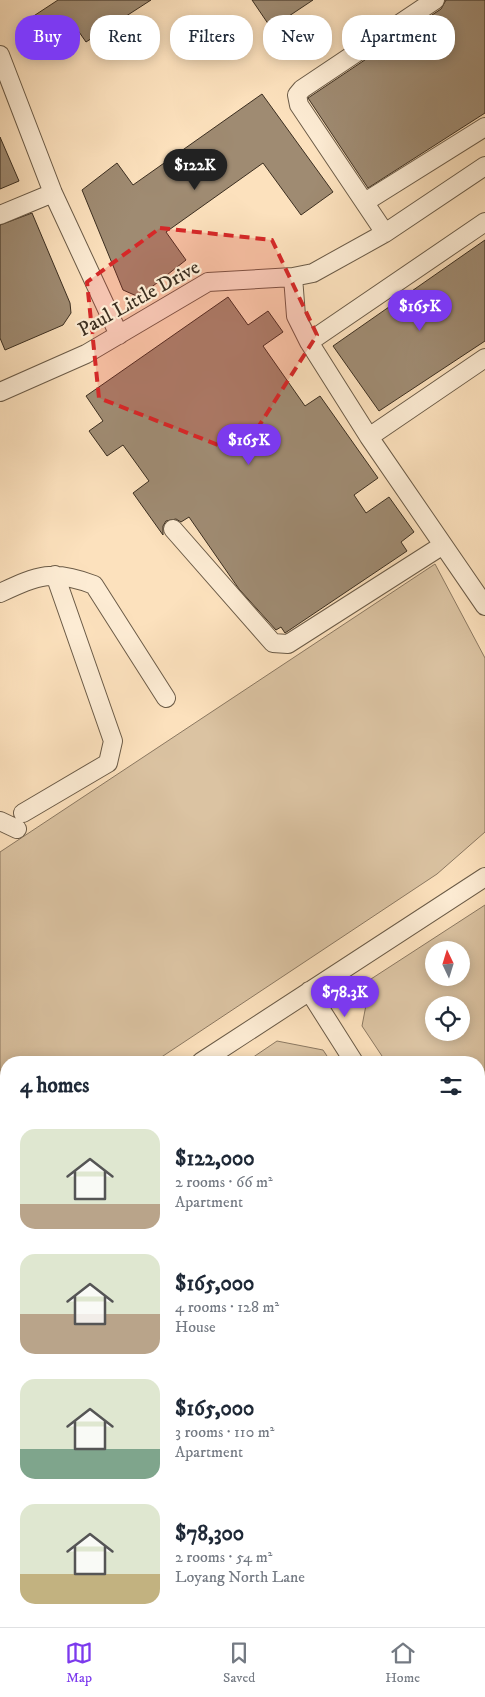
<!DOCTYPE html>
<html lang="en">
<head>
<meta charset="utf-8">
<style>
  body { margin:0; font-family:"IM FELL DW Pica",serif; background:#f2f2f3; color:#1f2937; height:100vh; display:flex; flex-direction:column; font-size:19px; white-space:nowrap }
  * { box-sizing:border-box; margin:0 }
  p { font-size:16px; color:#747a83 }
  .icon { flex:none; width:28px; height:28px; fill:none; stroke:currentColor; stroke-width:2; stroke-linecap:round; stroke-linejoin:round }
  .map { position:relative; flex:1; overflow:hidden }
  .details { position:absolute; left:0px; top:1056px; width:485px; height:571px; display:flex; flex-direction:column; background:#fff; border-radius:20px 20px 0 0; box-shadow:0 2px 12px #0003 }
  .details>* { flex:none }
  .hud { position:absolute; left:15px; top:15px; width:455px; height:45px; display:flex; gap:10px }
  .needle { width:32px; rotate:356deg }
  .fabs { position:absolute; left:425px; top:941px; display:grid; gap:10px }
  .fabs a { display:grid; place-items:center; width:45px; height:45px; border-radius:50%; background:#fff; box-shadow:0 2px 12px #0003; font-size:25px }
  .price { position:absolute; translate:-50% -42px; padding:0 11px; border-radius:18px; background:#7c3aed; color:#fff; font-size:16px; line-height:32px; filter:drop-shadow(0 1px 2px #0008) }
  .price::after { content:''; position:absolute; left:50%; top:30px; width:15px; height:11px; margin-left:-8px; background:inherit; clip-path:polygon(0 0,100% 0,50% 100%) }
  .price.selected { background:#222; color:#fff }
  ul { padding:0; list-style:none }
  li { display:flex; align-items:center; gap:15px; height:125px; padding:0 20px }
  li span { display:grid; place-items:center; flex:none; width:140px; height:100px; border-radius:15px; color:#555 }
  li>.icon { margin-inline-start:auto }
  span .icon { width:60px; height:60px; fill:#fffc; stroke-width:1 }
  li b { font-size:21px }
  h2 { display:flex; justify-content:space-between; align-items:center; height:60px; padding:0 20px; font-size:21px }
  .pill { padding:0 18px; border-radius:20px; background:#fff; box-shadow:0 2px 12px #0003; font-size:18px; line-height:45px }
  .pill.selected { background:#7c3aed; color:#fff }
  .menu { display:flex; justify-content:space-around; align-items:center; height:70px; border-top:1px solid #e0e1e3; background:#fff; font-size:14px; color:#747a83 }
  .menu a { display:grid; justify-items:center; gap:2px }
  .menu .selected { color:#7c3aed }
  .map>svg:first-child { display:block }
</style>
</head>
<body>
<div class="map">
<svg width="485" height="1627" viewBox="0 0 485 1627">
  <rect width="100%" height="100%" fill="#fce1bd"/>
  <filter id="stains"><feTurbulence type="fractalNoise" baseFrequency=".004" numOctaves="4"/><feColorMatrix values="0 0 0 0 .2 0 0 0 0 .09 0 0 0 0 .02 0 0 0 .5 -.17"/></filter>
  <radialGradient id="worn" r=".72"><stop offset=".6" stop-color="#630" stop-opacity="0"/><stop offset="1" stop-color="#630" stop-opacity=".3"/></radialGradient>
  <path fill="#dbc3a2" stroke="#8b7861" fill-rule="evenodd" d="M435,564L485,658V832L437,874L154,1062H6V1160L0,1164V852Z
    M485,905V1154L479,1153V1062H386L362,1026L371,979ZM434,950H461V978H434ZM434,1005H461V1032H434Z
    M277,1041L323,1050L331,1062H246Z
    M485,1213V1434L479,1437V1217Z
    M6,1221V1289L0,1284V1225Z"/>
  <path fill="#9f8b72" stroke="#3b2e20" d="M58,0H151L86,42L77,29L44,50L26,21Z
    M252,0H313L271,28Z
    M446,0H485V113L368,188L308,98L441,9Z
    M262,94L333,192L301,215L263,163L166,232L186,260L139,297L123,290L82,190L117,163L133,185Z
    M0,137L19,181L0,189Z
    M32,213L70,303L71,313L63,325L5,350L0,338V225Z
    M485,240V341L379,411L333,346Z
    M228,297L248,325L268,311L283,332L263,346L305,406L320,396L378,478L354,495L366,513L389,497L414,532L401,542L407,551L285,633L281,627L276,630L239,589L189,517L181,522L176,519L166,521L163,526V535L133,493L149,481L123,445L107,456L89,431L103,421L86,396Z"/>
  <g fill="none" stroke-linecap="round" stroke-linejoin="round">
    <g stroke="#6b5b47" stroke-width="20">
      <path id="minor" d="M0,55L53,193L119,335
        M365,202L485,127
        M0,215L53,193
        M385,233L299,105L297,95L302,89L435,0
        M293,277L296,316L309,342L369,437L485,606
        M309,342L485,222
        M0,392L86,354L208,282L293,277L313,273L385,233L485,166
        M369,437L485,358
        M173,529L273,643L288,644L443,545
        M0,593C39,575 52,569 94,585L166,698
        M23,813L108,763L113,741L55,575
        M0,821L17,829
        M309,991L354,1062
        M201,1062L485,877
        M479,1179L485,1175
        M0,1197L6,1193
        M480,1484L485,1489
        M0,1557L6,1563
        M479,1567L485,1560
        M73,1621L80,1627"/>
    </g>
    <use href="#minor" stroke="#fdecd4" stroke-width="18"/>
  </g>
  <path fill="#d62828" fill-opacity="0.2" stroke="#d62828" stroke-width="4" stroke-dasharray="10 6" stroke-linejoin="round" d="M160,228L272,240L317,335L241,454L99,398L87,282Z"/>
  <g text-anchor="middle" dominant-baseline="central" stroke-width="4.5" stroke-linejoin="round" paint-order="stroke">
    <g font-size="20" fill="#3b2e20" stroke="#fdecd4">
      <text transform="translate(139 299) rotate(-29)">Paul Little Drive</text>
    </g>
  </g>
  <rect width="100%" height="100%" filter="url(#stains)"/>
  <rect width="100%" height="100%" fill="url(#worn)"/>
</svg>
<div class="fabs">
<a><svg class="needle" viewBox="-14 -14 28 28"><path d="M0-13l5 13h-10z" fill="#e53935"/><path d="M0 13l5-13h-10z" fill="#747a83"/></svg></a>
<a><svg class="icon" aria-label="locate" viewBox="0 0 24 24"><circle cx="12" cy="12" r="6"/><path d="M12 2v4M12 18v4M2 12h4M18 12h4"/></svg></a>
</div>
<b class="price selected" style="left:195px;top:191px">$122K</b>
<b class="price" style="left:420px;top:332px">$165K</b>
<b class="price" style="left:249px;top:466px">$165K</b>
<b class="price" style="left:345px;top:1018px">$78.3K</b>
<div class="hud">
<a class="pill selected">Buy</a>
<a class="pill">Rent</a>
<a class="pill">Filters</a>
<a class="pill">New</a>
<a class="pill">Apartment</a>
</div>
<section class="details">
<h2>4 homes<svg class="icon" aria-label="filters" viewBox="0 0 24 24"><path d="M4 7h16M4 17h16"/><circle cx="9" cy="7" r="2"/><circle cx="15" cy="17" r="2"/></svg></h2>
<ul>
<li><span style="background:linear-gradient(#dfe7d0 75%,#b9a48a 0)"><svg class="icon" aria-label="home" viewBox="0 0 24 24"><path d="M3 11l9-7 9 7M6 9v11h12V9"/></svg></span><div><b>$122,000</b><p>2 rooms · 66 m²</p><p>Apartment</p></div></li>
<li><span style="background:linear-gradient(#dfe7d0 60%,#b9a48a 0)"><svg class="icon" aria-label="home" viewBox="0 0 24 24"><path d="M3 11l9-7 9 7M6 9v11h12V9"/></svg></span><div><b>$165,000</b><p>4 rooms · 128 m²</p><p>House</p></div></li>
<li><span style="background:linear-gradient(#dfe7d0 70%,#7fa58c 0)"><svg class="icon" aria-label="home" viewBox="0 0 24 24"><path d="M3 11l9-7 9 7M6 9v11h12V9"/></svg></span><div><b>$165,000</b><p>3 rooms · 110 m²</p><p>Apartment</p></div></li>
<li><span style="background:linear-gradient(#dfe7d0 70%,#c2b280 0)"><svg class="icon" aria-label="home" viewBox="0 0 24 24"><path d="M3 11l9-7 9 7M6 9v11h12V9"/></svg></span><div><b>$78,300</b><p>2 rooms · 54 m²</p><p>Loyang North Lane</p></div></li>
</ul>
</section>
</div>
<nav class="menu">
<a class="selected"><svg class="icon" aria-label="map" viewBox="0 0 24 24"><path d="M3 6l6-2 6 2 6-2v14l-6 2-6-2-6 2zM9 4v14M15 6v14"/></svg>Map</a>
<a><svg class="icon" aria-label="saved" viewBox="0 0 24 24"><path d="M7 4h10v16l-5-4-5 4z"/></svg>Saved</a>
<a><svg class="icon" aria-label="home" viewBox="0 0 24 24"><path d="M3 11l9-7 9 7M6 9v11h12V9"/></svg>Home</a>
</nav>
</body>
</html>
